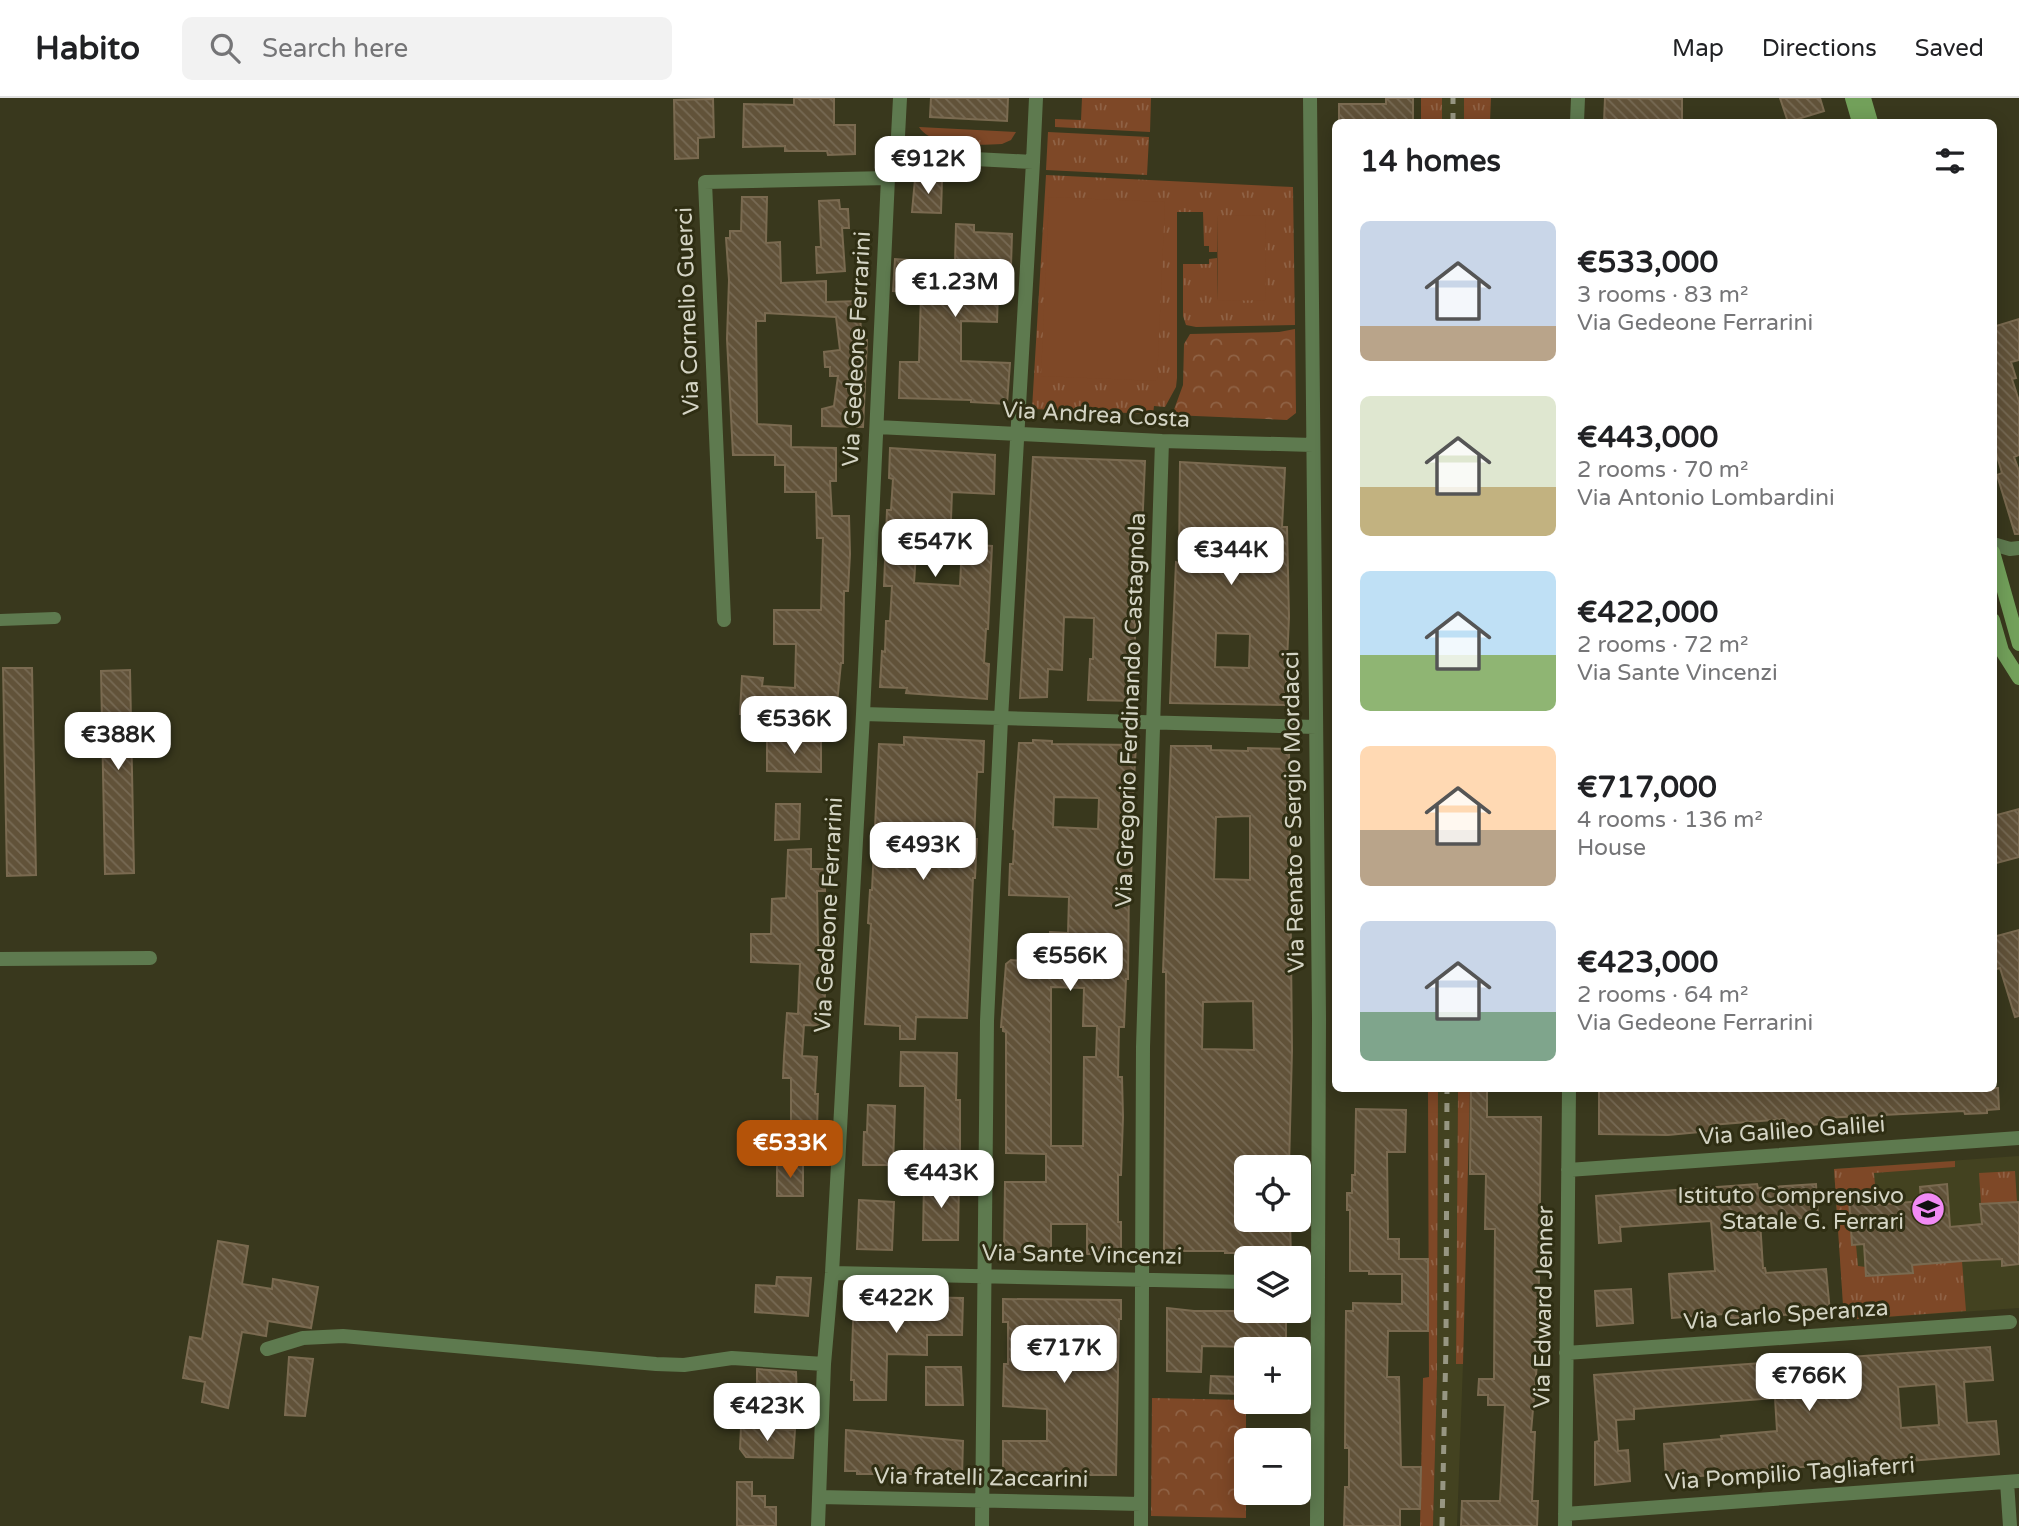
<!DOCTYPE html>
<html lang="en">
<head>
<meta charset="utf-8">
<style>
  body { margin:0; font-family:"Varela Round",sans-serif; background:#f2f2f2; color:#202124; height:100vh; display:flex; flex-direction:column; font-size:26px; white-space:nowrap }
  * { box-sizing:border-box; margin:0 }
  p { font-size:23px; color:#757577 }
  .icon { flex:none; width:38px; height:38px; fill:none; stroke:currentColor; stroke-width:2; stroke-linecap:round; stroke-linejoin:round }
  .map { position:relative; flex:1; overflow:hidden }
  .side { position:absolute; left:1332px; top:21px; width:665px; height:973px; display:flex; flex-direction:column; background:#fff; border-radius:10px; box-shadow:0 4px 18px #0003 }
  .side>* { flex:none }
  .tools { position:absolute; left:1234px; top:1057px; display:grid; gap:14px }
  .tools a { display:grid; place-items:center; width:77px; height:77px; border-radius:10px; background:#fff; box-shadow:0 4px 18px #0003; font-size:35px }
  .price { position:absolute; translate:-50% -60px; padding:0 16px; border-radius:14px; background:#fff; color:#222; font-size:23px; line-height:46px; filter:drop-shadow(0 2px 4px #0008) }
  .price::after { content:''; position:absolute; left:50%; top:42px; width:21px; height:16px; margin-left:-10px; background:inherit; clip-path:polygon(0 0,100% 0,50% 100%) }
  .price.selected { background:#b45309; color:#fff }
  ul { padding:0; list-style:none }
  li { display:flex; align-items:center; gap:21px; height:175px; padding:0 28px }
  li span { display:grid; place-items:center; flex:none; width:196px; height:140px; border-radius:10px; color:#555 }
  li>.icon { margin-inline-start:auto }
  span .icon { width:84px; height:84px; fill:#fffc; stroke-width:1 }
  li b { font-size:30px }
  h2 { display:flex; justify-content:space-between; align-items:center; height:84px; padding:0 28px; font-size:30px }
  header { display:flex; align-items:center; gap:42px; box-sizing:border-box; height:98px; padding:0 35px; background:#fff; border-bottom:2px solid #e0e0e0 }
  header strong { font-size:33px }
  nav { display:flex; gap:38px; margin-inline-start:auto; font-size:24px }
  .search { width:490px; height:63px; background:#f2f2f2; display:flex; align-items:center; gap:18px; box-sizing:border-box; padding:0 24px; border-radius:10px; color:#757577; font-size:26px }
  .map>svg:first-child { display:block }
</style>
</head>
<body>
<header>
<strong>Habito</strong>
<div class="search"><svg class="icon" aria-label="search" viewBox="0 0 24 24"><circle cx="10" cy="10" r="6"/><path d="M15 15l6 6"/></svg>Search here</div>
<nav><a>Map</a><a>Directions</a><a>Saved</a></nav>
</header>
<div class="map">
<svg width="2019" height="1428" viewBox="0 0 2019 1428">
  <defs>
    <pattern id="grass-tufts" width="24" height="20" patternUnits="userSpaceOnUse" patternTransform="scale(1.75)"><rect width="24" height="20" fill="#7e4827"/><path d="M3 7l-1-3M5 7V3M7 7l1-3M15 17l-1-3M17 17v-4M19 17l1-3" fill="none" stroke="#8f6245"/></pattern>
    <pattern id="forest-crowns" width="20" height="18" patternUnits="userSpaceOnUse" patternTransform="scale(1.75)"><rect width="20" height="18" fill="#7e4827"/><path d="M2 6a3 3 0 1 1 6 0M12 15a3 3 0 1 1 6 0" fill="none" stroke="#8f6245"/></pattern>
    <pattern id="building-back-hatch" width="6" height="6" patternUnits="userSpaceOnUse" patternTransform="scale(1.75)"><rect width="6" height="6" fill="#615239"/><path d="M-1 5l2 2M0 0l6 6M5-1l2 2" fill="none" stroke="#776a54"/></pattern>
  </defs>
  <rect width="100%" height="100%" fill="#39381d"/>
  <path fill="#434220" d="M1442,0H1464V24H1442Z
    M1438,991H1458L1456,1266H1463L1457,1428H1433L1437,1280Z
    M2019,1058V1210L1844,1222L1834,1071Z"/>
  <path fill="url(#grass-tufts)" d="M1082,0H1151L1150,34L1055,29V21L1081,22Z
    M1421,0H1442V24H1421Z
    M1464,0H1491L1490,24H1464Z
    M919,29L1016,34L1011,42L1002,46C979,47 932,50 919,29Z
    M1048,34L1149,39L1147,77L1046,72Z
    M1046,77L1293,89L1295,227L1196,229L1186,227L1183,218V166H1209V161L1217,160L1218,203L1265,118H1217V154H1209V148H1204L1203,114H1177V280L1176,289L1165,309L1154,308L1153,316L1032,311Z
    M1438,990L1437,1280L1433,1428H1420L1423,1280L1429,1279L1428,991Z
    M1458,991H1470L1463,1266H1456Z
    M1955,1063V1069L1874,1075L1876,1099L1849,1101L1852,1147H1856L1858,1168L1913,1175L1911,1151L1918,1167L1962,1163L1966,1213L1844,1222L1834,1071Z
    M2015,1073L2017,1104L1981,1106L1979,1075Z"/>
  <path fill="url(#forest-crowns)" d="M1295,231L1296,315L1287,322L1172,317L1183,287L1184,246L1190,236L1279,234Z
    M1152,1300L1246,1302V1420L1151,1418Z"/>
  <path fill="#7e4827" d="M1049,99L1165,104L1157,283L1041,278Z
    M1265,117L1266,202L1218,203L1217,118Z"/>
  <path fill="url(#building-back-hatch)" stroke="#7a6a50" stroke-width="2" fill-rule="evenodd" d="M794,0H834V27H855V56L828,57L827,53H785V48L743,49L744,6L794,7Z
    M931,0H1008L1007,23L930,19Z
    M1386,0H1413V24H1339V6H1386Z
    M1605,0L1682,1V24H1604Z
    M1780,0H1820L1824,13L1788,24Z
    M713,1L714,39L698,40V60L675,61L674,2Z
    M915,81H942L941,115L912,114Z
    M742,99H767L766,145L780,144L781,185L826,183V204L860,203L861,242H867L863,329L822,328V311L834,308L838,278H830V269H825L824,254L840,252L836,219L765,215V223H756L757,326L791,328V349L836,350V383H830L832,418H849L850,456L848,493H844L843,565H841L836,616L767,612V617L740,616L742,578L763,580L762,588L795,590L796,546H774V512H821L823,440H817L816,394H785V367H775V357H733L727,241L729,182L726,140H730V133H741Z
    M839,102L840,111H848L849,130H842L845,173L817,175L816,149H821L819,103Z
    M956,126L974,127V134L1012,136L1011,168L999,167L997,224L961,223V263L1010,265L1007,306L971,304V302L899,300L900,264H919L921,195L893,193L895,161L955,165Z
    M2019,221V262L2011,264L2016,280L2012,281L2019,303V357L2014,359L2019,373V436H2015L1997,377L2002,375L1993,344V229Z
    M890,350L995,357L994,396L952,394L950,448L925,447L924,455H916L914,485L960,488L962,446L992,448L988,531H986L984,565L989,566L987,601L906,595L907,590L880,589L882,553L885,554L886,523H890L892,488H884L887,412H891L893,381L889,380Z
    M1033,359L1145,363L1140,480H1136L1135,514V566L1138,567L1137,603L1088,602L1090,561H1093L1094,520L1064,519L1062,572L1048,571L1047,599L1020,600Z
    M1180,364L1285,370L1282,429H1287L1289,519L1285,607L1170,605L1176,464L1179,465ZM1216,535L1250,536L1249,570L1215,569Z
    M3,570H32L36,777L7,778Z
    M130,572L134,775L105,776L101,573Z
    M904,639L984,643L983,674H977L974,741H977L975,780H973L967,920L916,919L915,941H900V928L865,926L871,826L868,825L870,792H872L879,646L904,647Z
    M767,642L821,644V674L767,673Z
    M1033,642L1052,643V646L1136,647L1130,751H1132L1131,783H1129L1128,881H1126L1124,929H1119L1118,979H1122L1123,1019L1121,1077H1118V1124H1121V1156H1087V1126H1051V1154H1004L1005,1084H1046V1056L1006,1055V934L1003,933V929H1001L1006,866L1011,862L1048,864L1050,834L1068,835L1069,799L1009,797L1010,766H1013L1015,732L1013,731L1019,645H1033ZM1054,699L1099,700L1098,731L1053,729ZM1051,889L1084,890L1083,928H1097L1096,959H1084L1083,1048H1051Z
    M1171,648H1211V652L1248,653V650L1289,651L1292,952L1289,1069H1246V1122H1290L1291,1160L1237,1159V1155H1225V1153H1164L1166,874H1163ZM1250,718V782L1214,781L1216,719ZM1253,903L1254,952L1202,951L1203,904Z
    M776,706H800L799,741L775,742Z
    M2019,711V759L1993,766V718Z
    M811,751V771H825V793H817L818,848L823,849L822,860L826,861L824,928L804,927L802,958L817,959L815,996H818L817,1031L791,1032V980H783L784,958L787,915L798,916L800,866L751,864V836H771L772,801L786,800L788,752Z
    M2019,832V918L2015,919L2000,870L1993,872V839Z
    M901,954L957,955L956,1002H960V1054L924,1053L925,988H900Z
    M1471,990H1487V1019H1541L1538,1254L1531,1334H1535L1532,1403H1538L1537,1428H1461L1462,1403H1500L1505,1307H1488V1297H1478L1479,1281H1494L1495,1131H1485L1486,1076H1470Z
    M1599,990H1998L1999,1011L1987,1012V1015L1965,1016L1964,1013L1822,1020V1026L1786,1029V1021L1710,1027V1033L1668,1037L1599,1036Z
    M868,1007L895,1008L893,1067H863L864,1034H867Z
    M1356,1011L1406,1012L1405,1054H1387L1388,1141H1399V1161H1428V1233H1388L1387,1279H1399L1401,1369H1421L1420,1411H1400V1428H1344L1345,1389H1349V1350H1345L1346,1213H1353V1205L1402,1206V1176H1369V1173H1350V1112H1347V1095H1352V1077H1355Z
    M777,1066H803V1098H777Z
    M924,1082L959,1083L958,1142H923Z
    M1757,1086L1758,1090L1816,1086L1818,1119L1760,1123L1763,1170H1765L1766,1175L1826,1171L1830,1214L1735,1220H1725V1216L1672,1220L1669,1176L1715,1173L1711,1123L1620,1129L1621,1143L1599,1145L1596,1098Z
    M1947,1086L1950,1129L1982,1126L1980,1106L2019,1104V1166L2002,1168V1161L1962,1163L1912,1167L1913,1175L1866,1178L1864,1146L1852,1147L1849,1101L1876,1099L1877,1107L1921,1103L1920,1089Z
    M859,1102L894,1104L892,1152L857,1151Z
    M218,1143L248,1148L242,1186L272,1191L273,1181L318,1189L311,1230L268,1223L266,1238L242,1234L228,1310L202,1304L205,1284L183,1280L190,1239L202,1241Z
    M777,1179L811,1180L808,1218L755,1214L756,1187L776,1188Z
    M1631,1191L1633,1225L1597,1228L1595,1193Z
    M854,1198L963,1200L962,1237H927V1257L887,1256L886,1302H854V1282H851Z
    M1003,1201L1121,1202V1221H1119L1116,1377H1053V1381L1003,1380V1343H1047V1311L1003,1308L1004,1266H1008V1224H1003Z
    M1167,1210L1194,1213H1286V1248L1284,1251H1250V1249L1202,1248L1201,1274L1167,1273Z
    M1990,1249L1993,1282L1964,1284L1967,1325L1996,1323L1999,1356L1843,1368L1842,1366L1762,1372V1376L1724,1379V1376L1666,1381L1664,1346L1722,1341L1721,1338L1777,1333L1775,1300L1634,1311V1321L1616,1322L1618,1353L1628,1352L1630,1383L1595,1387V1344L1599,1343L1594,1277ZM1936,1286L1939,1327L1901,1330L1898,1289Z
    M289,1259L313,1261L305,1318L285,1317Z
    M926,1269H961L963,1307H926Z
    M757,1271L796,1274L797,1298H757Z
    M1211,1278L1242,1279L1241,1296L1210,1295Z
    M741,1329L795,1332L793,1360L746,1359L740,1351Z
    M846,1332L963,1343L962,1379L939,1376H857V1373H845Z
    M737,1384H752V1398H765V1409H776V1428H737Z"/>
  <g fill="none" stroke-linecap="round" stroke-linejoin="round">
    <path stroke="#5e7a4f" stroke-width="12" d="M0,522L55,520"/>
    <path stroke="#5e7a4f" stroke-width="14" d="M1310,0L1319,921L1317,1428
      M1577,24L1578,0
      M897,57L1033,64L1036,0
      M877,329L1162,343L1313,347
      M1993,446L2010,451L2019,450
      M724,522L705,84L888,80
      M863,616L1316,629
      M0,861L150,860
      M1568,1072L2019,1040
      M832,1175L1246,1184
      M1298,1186H1318
      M267,1251L303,1240L343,1238L656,1266L684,1267L732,1260L824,1266
      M1566,1255L2010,1224
      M2007,1384L2010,1428
      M819,1399L1141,1406
      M1565,1416L2019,1383
      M818,1428L824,1266L832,1175L863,616L888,80L897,57L900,0
      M982,1428L987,923L1001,621L1033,64
      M1141,1428L1143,949L1162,343
      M1565,1428L1569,990"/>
    <path stroke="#72a05a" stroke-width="14" d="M1852,0L1859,24
      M1864,0L1871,24
      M1993,454L2019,546
      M1993,522L2002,553L2019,580"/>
    <path stroke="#979682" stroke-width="5" stroke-dasharray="9 9" stroke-linecap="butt" d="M1453,24V0
      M1442,1428L1446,1246L1447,990"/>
  </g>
  <defs>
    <g id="school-disc" transform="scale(1.75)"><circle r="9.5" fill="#f18af4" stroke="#2f2e13"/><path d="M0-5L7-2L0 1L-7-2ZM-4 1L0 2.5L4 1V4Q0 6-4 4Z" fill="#111"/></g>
  </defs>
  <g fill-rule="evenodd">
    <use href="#school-disc" x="1928" y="1111"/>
  </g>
  <g text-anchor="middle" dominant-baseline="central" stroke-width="6" stroke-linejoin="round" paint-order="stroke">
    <g font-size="23" fill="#d4d4c4" stroke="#2f2e13">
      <text transform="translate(688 213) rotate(-92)">Via Cornelio Guerci</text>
      <text transform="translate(857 251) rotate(-87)">Via Gedeone Ferrarini</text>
      <text transform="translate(1096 317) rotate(3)">Via Andrea Costa</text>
      <text transform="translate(1131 612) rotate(-88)">Via Gregorio Ferdinando Castagnola</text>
      <text transform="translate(1294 714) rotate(-91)">Via Renato e Sergio Mordacci</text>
      <text transform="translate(829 817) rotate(-87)">Via Gedeone Ferrarini</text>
      <text transform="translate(1792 1033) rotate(-4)">Via Galileo Galilei</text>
      <text transform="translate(1082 1157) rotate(1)">Via Sante Vincenzi</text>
      <text transform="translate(1544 1209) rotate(-89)">Via Edward Jenner</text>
      <text transform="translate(1786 1217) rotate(-4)">Via Carlo Speranza</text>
      <text transform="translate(1790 1376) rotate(-4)">Via Pompilio Tagliaferri</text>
      <text transform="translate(981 1380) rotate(1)">Via fratelli Zaccarini</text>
    </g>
    <g font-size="23" fill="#d4d4c4" stroke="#2f2e13" text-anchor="end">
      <text x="1904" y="1098">Istituto Comprensivo<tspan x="1904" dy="26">Statale G. Ferrari</tspan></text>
    </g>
  </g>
</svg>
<div class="tools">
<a><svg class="icon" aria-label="locate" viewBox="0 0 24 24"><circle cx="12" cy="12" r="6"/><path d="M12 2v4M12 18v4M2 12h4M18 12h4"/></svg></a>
<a><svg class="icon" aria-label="layers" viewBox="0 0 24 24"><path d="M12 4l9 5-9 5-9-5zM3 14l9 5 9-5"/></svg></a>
<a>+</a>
<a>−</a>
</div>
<b class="price" style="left:928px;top:98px">€912K</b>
<b class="price" style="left:955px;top:221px">€1.23M</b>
<b class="price" style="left:935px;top:481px">€547K</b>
<b class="price" style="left:1231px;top:489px">€344K</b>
<b class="price" style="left:794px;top:658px">€536K</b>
<b class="price" style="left:118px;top:674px">€388K</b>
<b class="price" style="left:923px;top:784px">€493K</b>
<b class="price" style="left:1070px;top:895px">€556K</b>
<b class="price selected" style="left:790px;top:1082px">€533K</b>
<b class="price" style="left:941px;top:1112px">€443K</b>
<b class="price" style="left:896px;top:1237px">€422K</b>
<b class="price" style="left:1064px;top:1287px">€717K</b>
<b class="price" style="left:1809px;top:1315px">€766K</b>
<b class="price" style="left:767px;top:1345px">€423K</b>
<section class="side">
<h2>14 homes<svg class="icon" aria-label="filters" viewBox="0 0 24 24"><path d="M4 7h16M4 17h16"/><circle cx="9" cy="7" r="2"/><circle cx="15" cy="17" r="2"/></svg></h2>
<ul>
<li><span style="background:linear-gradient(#c9d6e8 75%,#b9a48a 0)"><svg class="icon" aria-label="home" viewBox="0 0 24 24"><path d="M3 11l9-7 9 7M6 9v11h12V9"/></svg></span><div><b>€533,000</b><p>3 rooms · 83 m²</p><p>Via Gedeone Ferrarini</p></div></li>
<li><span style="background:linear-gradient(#dfe7d0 65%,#c2b280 0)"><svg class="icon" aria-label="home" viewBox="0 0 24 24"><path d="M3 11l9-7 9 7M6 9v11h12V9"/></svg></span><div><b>€443,000</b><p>2 rooms · 70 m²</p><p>Via Antonio Lombardini</p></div></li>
<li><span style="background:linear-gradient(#bfe0f5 60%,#8fb573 0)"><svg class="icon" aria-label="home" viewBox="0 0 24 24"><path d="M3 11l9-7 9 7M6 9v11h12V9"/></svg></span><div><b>€422,000</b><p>2 rooms · 72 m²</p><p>Via Sante Vincenzi</p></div></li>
<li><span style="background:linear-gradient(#ffd9b3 60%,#b9a48a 0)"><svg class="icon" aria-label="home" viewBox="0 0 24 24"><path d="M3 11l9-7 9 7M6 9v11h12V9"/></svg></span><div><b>€717,000</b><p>4 rooms · 136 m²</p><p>House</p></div></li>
<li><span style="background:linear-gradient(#c9d6e8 65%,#7fa58c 0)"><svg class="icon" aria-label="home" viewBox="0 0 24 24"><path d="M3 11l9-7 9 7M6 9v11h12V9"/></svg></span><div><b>€423,000</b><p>2 rooms · 64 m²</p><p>Via Gedeone Ferrarini</p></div></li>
</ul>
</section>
</div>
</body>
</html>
